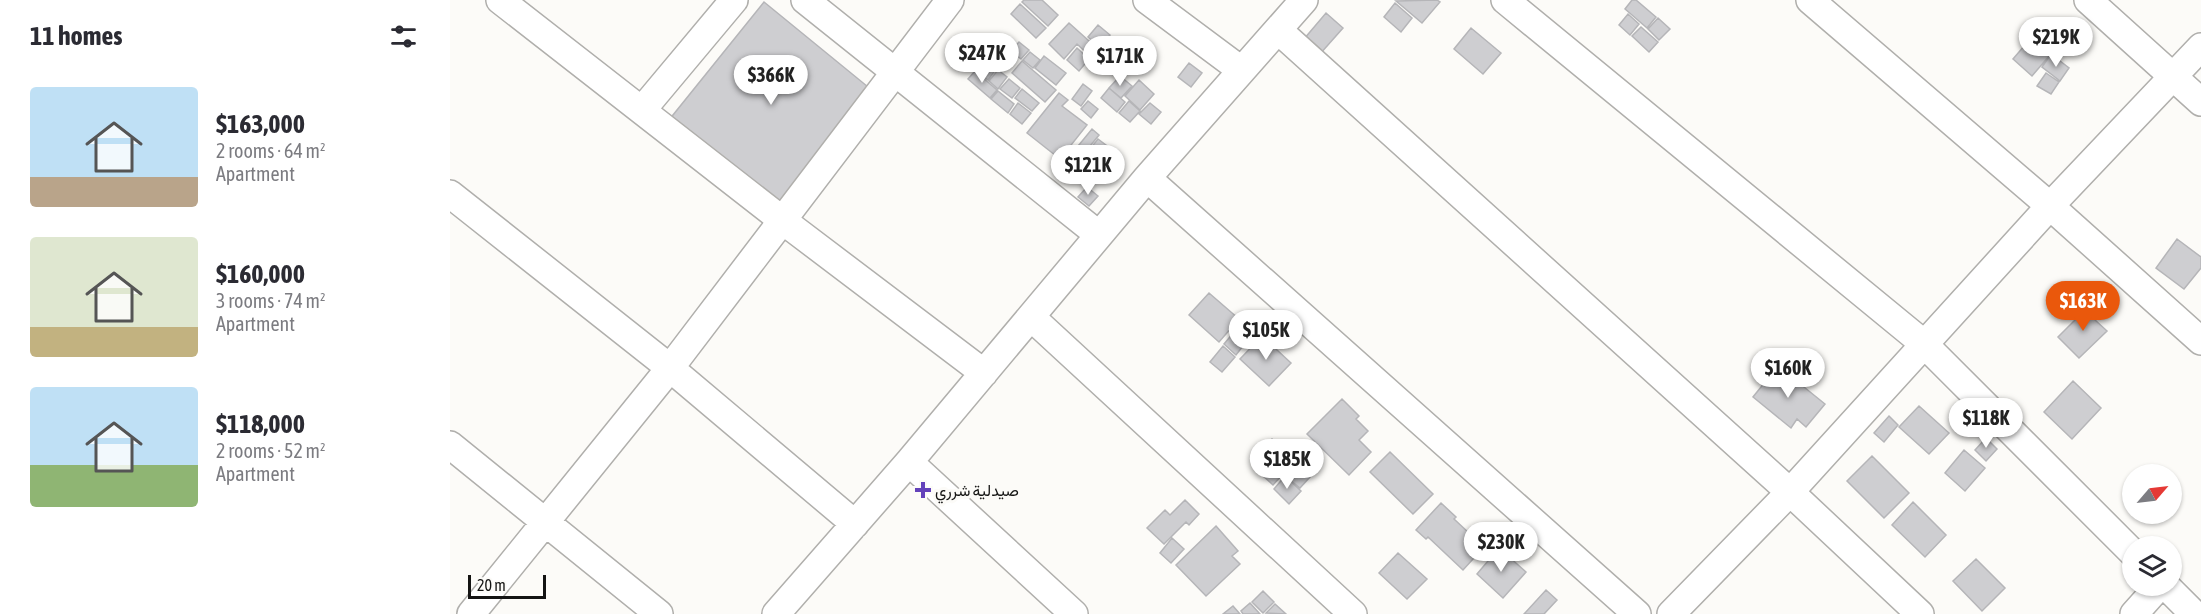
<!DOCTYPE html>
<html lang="en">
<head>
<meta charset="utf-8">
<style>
  body { margin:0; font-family:"Asap Condensed",Vazirmatn,sans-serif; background:#f2f2f3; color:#2b2b33; height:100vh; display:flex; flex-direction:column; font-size:22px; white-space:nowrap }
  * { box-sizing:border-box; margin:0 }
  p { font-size:20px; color:#7c7c81 }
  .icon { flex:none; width:33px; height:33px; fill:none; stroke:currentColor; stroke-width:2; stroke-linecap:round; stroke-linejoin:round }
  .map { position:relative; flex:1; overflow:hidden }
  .side { display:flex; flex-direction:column; background:#fff; width:450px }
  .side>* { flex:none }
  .needle { width:39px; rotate:62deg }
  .tools { position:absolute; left:1672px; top:464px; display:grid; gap:12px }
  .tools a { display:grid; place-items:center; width:60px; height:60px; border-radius:50%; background:#fff; box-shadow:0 2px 4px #0004; font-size:30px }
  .scale { position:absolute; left:18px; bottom:15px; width:78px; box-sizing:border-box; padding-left:6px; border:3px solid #141413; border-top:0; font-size:16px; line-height:21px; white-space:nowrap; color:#141413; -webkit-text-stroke:4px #fcfbf8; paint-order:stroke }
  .price { position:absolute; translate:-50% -51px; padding:0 14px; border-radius:21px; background:#fff; color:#222; font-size:20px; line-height:39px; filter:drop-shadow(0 2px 3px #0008) }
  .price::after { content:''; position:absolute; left:50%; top:36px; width:18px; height:14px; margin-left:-9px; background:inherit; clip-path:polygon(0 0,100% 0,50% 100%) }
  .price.active { background:#ea580c; color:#fff }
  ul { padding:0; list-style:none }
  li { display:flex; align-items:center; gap:18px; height:150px; padding:0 30px }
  li span { display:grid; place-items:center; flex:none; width:168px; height:120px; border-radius:6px; color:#555 }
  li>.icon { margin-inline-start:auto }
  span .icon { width:72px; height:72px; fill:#fffc; stroke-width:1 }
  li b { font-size:26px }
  h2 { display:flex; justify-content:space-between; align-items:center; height:72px; padding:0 30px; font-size:26px }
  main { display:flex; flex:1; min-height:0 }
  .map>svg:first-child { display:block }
</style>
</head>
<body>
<main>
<section class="side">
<h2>11 homes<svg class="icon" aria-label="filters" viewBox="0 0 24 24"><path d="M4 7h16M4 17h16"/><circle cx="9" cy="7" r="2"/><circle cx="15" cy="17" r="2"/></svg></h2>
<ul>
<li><span style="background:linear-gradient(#bfe0f5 75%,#b9a48a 0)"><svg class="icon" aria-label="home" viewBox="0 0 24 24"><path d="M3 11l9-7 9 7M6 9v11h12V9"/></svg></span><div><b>$163,000</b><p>2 rooms · 64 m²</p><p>Apartment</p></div></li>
<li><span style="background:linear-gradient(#dfe7d0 75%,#c2b280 0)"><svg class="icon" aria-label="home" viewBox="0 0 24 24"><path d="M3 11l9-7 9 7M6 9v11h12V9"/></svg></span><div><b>$160,000</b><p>3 rooms · 74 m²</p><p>Apartment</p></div></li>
<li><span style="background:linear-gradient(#bfe0f5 65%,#8fb573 0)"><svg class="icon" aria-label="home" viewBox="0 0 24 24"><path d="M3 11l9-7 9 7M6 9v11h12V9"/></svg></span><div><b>$118,000</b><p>2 rooms · 52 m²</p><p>Apartment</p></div></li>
</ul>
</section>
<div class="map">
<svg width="1751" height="614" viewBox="0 0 1751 614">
  <rect width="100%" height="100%" fill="#fcfbf8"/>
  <path fill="#ceced1" stroke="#b5b5b8" stroke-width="1.5" d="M574,0H592L608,15L598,26L572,2Z
    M987,0L990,2L972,23L946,1Z
    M1182,0H1186L1206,17L1197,28L1175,9Z
    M314,2L423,91L329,209L219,120Z
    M945,3L962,18L951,32L934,17Z
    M570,4L596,28L586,38L561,14Z
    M876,13L893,28L870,54L854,39Z
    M1178,14L1189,24L1180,35L1169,25Z
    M1208,18L1220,29L1209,40L1198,29Z
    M619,23L648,49L641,57L627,44L614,59L599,44Z
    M648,25L660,35L649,47L638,37Z
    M1191,27L1208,42L1199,52L1182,36Z
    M1021,28L1051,53L1033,74L1004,49Z
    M1581,38L1600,55L1582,76L1563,59Z
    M569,42L579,50L571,59L561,51Z
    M627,48L639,59L629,71L617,60Z
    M662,48L674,57L663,71L652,62Z
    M580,52L590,60L583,68L573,60Z
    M1601,54L1619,68L1610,81L1592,67Z
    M594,56L616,73L606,85L585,68Z
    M535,59L547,68L538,80L525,70Z
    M572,61L606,90L595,102L562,73Z
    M739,63L752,73L741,87L728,77Z
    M548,70L557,77L548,89L539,81Z
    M525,71L547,90L540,98L518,79Z
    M1596,73L1609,82L1601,94L1587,86Z
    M670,76L682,86L671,98L659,88Z
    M559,79L570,88L562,98L550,89Z
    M689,80L704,94L690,110L675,96Z
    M633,84L642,91L631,106L622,99Z
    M659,88L675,102L667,112L651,98Z
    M572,89L589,103L582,111L565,98Z
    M548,91L564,104L558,113L541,99Z
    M609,93L618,100L612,106L637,125L610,159L577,133Z
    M638,101L648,109L641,118L631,109Z
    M679,101L690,111L680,122L669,113Z
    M568,103L581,113L572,124L560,114Z
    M700,103L711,112L701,124L689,114Z
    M642,129L649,135L631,157L624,151Z
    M648,139L660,148L643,168L632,159Z
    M637,187L648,196L639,206L628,197Z
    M1727,239L1751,257V268L1734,289L1706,268Z
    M759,293L789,319L769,342L739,315Z
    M1641,304L1650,314L1645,320L1657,331L1629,358L1608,337Z
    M784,332L796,342L786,355L774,344Z
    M812,336L841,363L819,386L790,359Z
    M773,346L785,357L772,372L760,362Z
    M1328,366L1375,404L1356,427L1347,419L1341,428L1303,397Z
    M1623,381L1651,408L1622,439L1594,412Z
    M892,399L909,416L906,419L918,431L909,440L921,452L899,475L857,434Z
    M1469,406L1499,433L1479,454L1449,427Z
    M1439,416L1448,425L1434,442L1424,433Z
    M1536,438L1547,449L1536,461L1525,450Z
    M822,439L833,449L815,470L804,460Z
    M1514,450L1535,468L1515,491L1495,473Z
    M940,452L983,494L963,514L920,472Z
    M832,453L848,467L840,478L823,464Z
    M1422,456L1459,493L1434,518L1397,481Z
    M823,464L833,474L823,485L813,476Z
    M850,468L860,477L850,488L840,480Z
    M835,476L851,491L839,504L824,489Z
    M735,500L749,514L739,525L736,522L714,544L697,528L715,510L720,515Z
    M1463,502L1496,535L1475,557L1442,525Z
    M991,503L1006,517L1004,519L1034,547L1013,570L978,537L976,539L966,530Z
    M766,526L788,551L782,556L790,564L756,596L726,565Z
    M722,538L734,549L721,563L710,553Z
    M1049,548L1076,572L1053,598L1027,574Z
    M948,553L977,579L957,599L929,573Z
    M1526,559L1555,588L1532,611L1503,581Z
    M1096,590L1107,600L1094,614H1074Z
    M813,591L824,602L813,613L802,602Z
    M800,603L810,614H793L791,611Z
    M825,604L836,614L816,613Z
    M783,606L790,614H773Z"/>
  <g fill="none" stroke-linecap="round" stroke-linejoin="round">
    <g stroke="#b0afac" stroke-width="30">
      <path id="minor" d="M50,0L332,220L534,373
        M355,0L649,235
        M697,0L791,70
        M1055,0L1473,343L1683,553
        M1360,0L1600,206L1751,341
        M1638,0L1751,102
        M828,30L1340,492L1470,614
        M192,110L284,0
        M697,178L1187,614
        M0,194L220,368L405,524
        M581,317L903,614
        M0,445L209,614
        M459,462L624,614
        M1715,585L1744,614
        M21,614L220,368L500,0
        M326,614L459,462L697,178L854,0
        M1221,614L1340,492L1600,206L1751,47
        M1684,614L1710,585"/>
    </g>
    <use href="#minor" stroke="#fff" stroke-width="27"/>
  </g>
  <path fill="#6342ba" stroke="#fcfbf8" stroke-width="2" d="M470 481h6v6h6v6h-6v6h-6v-6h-6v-6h6z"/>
  <g text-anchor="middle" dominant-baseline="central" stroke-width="6" stroke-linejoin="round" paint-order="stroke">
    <g font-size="16" fill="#141413" stroke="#fcfbf8" text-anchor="start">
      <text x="485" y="490">صيدلية شرري</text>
    </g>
  </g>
</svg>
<div class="tools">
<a><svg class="needle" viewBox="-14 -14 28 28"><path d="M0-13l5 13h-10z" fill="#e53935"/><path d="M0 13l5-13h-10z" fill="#7c7c81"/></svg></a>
<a><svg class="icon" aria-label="layers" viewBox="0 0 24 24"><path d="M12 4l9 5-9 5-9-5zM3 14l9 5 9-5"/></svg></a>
</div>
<div class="scale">20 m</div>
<b class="price" style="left:1606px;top:68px">$219K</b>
<b class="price" style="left:532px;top:84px">$247K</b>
<b class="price" style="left:670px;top:87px">$171K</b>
<b class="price" style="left:321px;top:106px">$366K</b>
<b class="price" style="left:638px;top:196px">$121K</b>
<b class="price active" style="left:1633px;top:332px">$163K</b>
<b class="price" style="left:816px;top:361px">$105K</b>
<b class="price" style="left:1338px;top:399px">$160K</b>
<b class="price" style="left:1536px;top:449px">$118K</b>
<b class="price" style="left:837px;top:490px">$185K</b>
<b class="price" style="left:1051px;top:573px">$230K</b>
</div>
</main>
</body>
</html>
